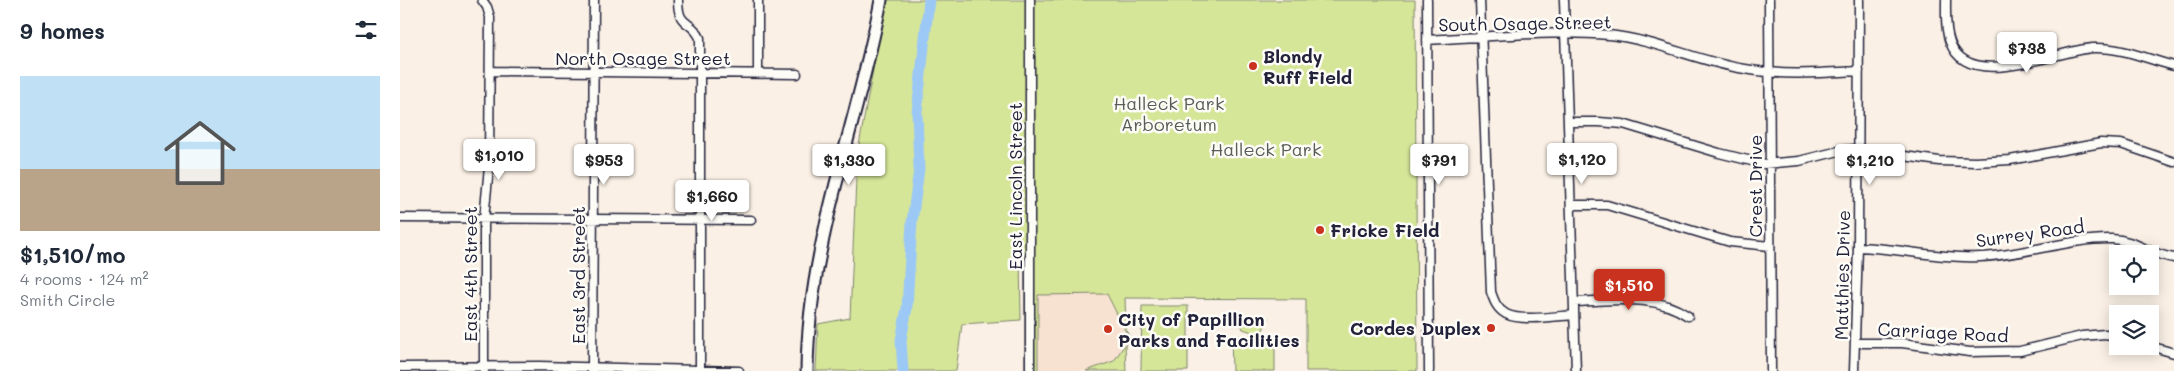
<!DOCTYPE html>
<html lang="en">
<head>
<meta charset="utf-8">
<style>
  body { margin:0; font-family:Mali,sans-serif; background:#f6f6f7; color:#1f2937; height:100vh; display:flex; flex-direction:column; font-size:19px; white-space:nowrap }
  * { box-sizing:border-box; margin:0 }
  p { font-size:16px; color:#747a83 }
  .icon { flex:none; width:28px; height:28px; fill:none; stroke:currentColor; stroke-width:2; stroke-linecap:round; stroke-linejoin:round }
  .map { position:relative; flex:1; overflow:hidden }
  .details { display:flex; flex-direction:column; background:#fff; width:400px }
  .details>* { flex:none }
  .buttons { position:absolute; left:1709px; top:245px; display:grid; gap:10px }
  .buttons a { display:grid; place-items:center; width:50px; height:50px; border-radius:0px; background:#fff; box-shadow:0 2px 12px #0003; font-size:25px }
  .price { position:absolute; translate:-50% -42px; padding:0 11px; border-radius:5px; background:#fff; color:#222; font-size:16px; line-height:32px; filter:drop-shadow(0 1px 2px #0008) }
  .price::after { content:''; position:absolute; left:50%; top:30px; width:15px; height:11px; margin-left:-8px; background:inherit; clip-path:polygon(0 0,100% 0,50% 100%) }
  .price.current { background:#c8321e; color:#fff }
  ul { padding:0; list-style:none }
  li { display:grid; align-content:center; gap:10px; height:265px; padding:0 20px }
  li span { display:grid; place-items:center; height:155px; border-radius:0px; color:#555 }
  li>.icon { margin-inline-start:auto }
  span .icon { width:90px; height:90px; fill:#fffc; stroke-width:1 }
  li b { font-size:21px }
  h2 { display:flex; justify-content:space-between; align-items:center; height:60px; padding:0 20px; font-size:21px }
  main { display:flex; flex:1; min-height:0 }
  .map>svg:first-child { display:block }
</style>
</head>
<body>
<main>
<section class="details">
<h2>9 homes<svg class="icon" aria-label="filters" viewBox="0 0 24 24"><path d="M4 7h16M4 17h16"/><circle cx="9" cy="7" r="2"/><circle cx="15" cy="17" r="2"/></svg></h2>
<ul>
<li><span style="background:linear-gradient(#bfe0f5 60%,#b9a48a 0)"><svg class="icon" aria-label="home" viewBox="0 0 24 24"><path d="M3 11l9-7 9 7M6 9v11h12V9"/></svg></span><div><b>$1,510/mo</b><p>4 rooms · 124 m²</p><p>Smith Circle</p></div></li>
</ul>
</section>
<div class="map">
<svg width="1774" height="371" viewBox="0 0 1774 371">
  <rect width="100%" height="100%" fill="#faf0e5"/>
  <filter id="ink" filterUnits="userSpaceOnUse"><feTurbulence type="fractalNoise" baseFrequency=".02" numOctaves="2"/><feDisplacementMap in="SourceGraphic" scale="10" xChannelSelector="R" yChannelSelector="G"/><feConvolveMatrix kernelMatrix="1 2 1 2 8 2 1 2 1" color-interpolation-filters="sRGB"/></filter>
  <g filter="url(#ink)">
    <path fill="#f7e1d0" d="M707,294L729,338L714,361L686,371H638V295Z"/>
    <path fill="#d6e699" stroke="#7c846a" d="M486,0H1015L1017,371H906V299L725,298L726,330L730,338L725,345L726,371H686L714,361L729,338L707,294L638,295V371H625V255L620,254L621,320L562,324L556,371H416L418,324L450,318L457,156Z
      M742,306H788V340L794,344L788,347V371H741Z
      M852,316L868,318L863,330L855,333L843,329L839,319Z
      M831,336H875V371H832Z"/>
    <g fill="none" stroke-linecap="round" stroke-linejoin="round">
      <path stroke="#9cc8f6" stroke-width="11" d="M503,371L501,340L507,308L512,222L519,169L517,112L529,0"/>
      <g stroke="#22223b" stroke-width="11">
        <path id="minor" d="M82,0L87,7L90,17L89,167L84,219V371
          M278,0C278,29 292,19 300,38V371
          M358,0V73
          M1027,0L1029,371
          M1080,0L1091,292C1094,301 1097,309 1106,314C1121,322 1157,316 1174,315
          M1164,0L1176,371
          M1369,0L1371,371
          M1546,0C1546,13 1545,29 1550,42C1568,93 1657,50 1693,48C1722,47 1747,59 1774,66
          M1027,40C1085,37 1152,30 1209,35C1256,40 1299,62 1345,69C1382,76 1421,73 1459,71
          M90,71L397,74
          M1168,122H1199L1223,124L1319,153L1364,164L1399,161L1439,151L1455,149L1539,161L1576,162L1610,160L1701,143L1721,144L1774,162
          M1171,205H1207L1330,242L1370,246
          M0,218L351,220
          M1458,247C1499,248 1539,259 1580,257C1625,255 1670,238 1712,239C1735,240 1752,255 1774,258
          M1174,302C1211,301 1255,293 1288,316
          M1455,343H1502L1570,352L1620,351L1682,336L1705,334L1718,336
          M1750,346L1774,353
          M0,367L139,366L339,371
          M192,371L194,0
          M630,371V0
          M1454,371L1458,247L1459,0"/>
      </g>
      <g stroke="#22223b" stroke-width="15">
        <path id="secondary" d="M407,371C408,243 458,124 481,0"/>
      </g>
      <use href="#minor" stroke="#fdfcf7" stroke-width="8"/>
      <use href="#secondary" stroke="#fdfcf7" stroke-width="11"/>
    </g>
  </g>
  <g fill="#c8321e" stroke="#fdfcf7" stroke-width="2">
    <circle cx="853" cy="66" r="5"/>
    <circle cx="920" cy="230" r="5"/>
    <circle cx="1091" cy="328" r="5"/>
    <circle cx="708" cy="329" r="5"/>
  </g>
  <g text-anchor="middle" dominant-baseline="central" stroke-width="5" stroke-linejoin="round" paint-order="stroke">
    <g font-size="18" fill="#22223b" stroke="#fdfcf7">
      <text transform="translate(1125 23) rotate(-1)">South Osage Street</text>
      <text x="243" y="58">North Osage Street</text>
      <text transform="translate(615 186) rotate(-90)">East Lincoln Street</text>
      <text transform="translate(1355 186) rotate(-90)">Crest Drive</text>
      <text transform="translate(1630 233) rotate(-8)">Surrey Road</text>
      <text transform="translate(70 274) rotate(-90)">East 4th Street</text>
      <text transform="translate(178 275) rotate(-90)">East 3rd Street</text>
      <text transform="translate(1442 275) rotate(-89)">Matthies Drive</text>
      <text transform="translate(1543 332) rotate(3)">Carriage Road</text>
    </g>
    <g font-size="18" font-weight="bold" fill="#22223b" stroke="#fdfcf7" text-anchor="start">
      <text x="863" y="56">Blondy<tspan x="863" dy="21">Ruff Field</tspan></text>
      <text x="930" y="230">Fricke Field</text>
      <text x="718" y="319">City of Papillion<tspan x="718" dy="21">Parks and Facilities</tspan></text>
      <text x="1081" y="328" text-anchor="end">Cordes Duplex</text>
    </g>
    <g font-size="18" fill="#585d57" stroke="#fdfcf7">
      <text x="769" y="103">Halleck Park<tspan x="769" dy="21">Arboretum</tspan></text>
      <text x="866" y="149">Halleck Park</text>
    </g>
  </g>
</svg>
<div class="buttons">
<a><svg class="icon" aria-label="locate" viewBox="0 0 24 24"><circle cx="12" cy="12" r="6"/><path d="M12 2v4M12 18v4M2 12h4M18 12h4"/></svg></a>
<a><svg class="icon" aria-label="layers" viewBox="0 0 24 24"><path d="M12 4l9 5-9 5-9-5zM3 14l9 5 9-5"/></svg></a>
</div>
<b class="price" style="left:1627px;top:74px">$738</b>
<b class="price" style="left:99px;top:181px">$1,010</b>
<b class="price" style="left:1182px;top:185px">$1,120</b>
<b class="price" style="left:204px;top:186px">$953</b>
<b class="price" style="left:449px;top:186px">$1,330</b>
<b class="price" style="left:1039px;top:186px">$791</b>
<b class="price" style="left:1470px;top:186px">$1,210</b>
<b class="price" style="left:312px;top:222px">$1,660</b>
<b class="price current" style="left:1229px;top:311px">$1,510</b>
</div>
</main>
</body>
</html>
